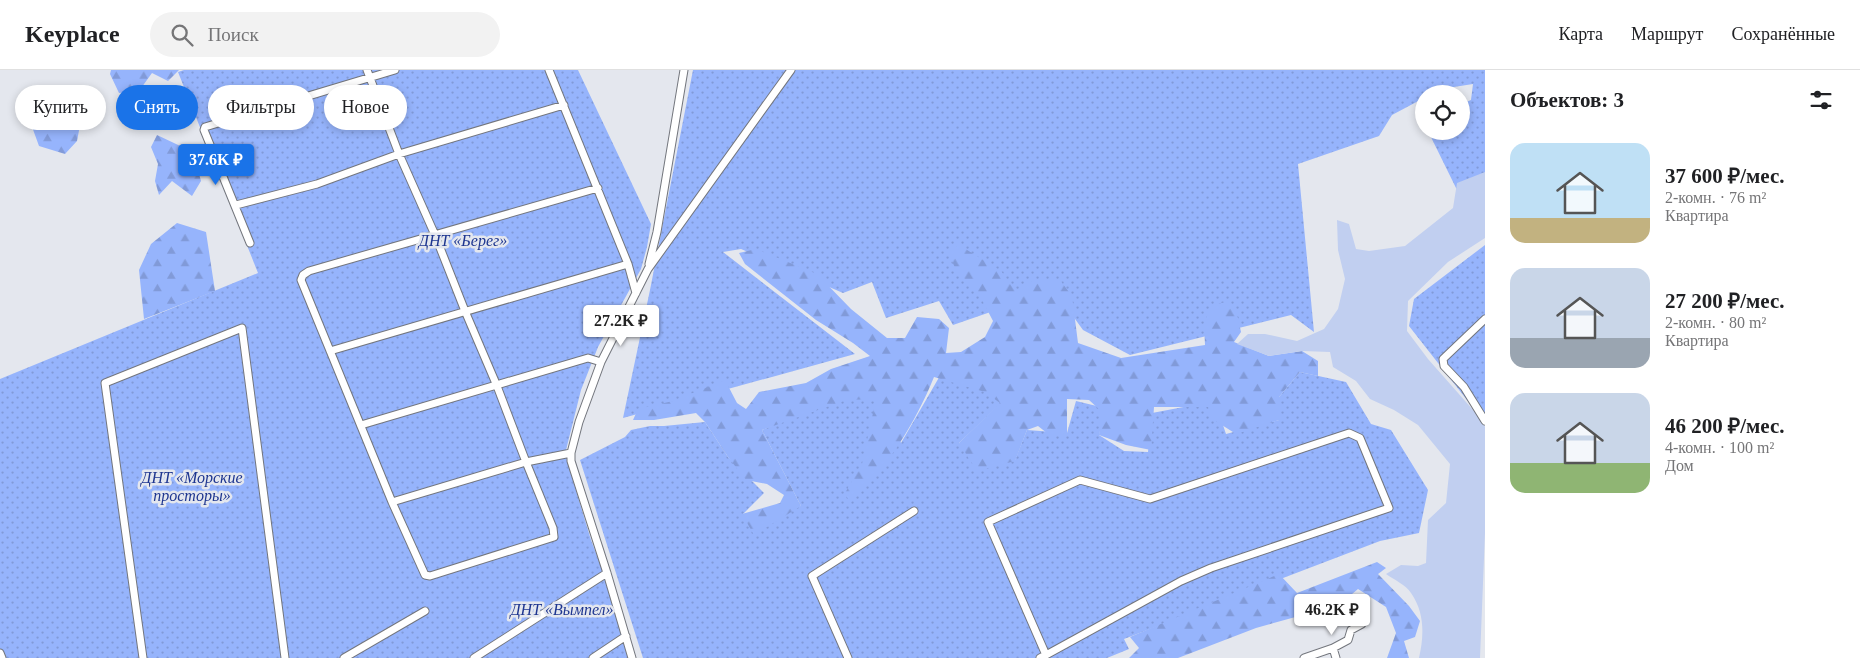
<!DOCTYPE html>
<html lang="ru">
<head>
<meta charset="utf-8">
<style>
  body { margin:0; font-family:"Times New Roman",serif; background:#f2f2f2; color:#202124; height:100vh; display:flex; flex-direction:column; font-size:19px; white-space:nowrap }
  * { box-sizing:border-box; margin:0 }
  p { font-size:16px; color:#757577 }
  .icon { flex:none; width:28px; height:28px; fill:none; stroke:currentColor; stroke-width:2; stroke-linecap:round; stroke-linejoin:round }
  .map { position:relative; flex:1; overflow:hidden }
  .side { display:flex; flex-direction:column; background:#fff; width:375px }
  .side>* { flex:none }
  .hud { position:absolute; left:15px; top:15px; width:475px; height:45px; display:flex; gap:10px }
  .fabs { position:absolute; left:1415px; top:15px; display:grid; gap:10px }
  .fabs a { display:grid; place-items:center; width:55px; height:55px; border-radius:50%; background:#fff; box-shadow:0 2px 8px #0003; font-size:25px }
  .price { position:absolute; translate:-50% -42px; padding:0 11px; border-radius:5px; background:#fff; color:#222; font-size:16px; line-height:32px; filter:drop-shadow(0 1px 2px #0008) }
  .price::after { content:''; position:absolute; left:50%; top:30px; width:15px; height:11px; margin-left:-8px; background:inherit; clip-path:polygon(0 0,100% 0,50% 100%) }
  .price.active { background:#1a73e8; color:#fff }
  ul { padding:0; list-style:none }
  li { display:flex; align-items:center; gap:15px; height:125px; padding:0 25px }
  li span { display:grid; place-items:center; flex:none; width:140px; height:100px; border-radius:15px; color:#555 }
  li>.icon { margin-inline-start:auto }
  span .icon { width:60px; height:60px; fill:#fffc; stroke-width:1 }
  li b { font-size:21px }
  h2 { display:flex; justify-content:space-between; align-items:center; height:60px; padding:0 25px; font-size:21px }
  .chip { padding:0 18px; border-radius:22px; background:#fff; box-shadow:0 2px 8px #0003; font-size:18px; line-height:45px }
  .chip.active { background:#1a73e8; color:#fff }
  header { display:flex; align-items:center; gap:30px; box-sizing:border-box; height:70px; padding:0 25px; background:#fff; border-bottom:1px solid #e0e0e0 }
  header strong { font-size:24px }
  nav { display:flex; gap:28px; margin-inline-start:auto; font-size:18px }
  .search { width:350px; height:45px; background:#f2f2f2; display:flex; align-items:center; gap:12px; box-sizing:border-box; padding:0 18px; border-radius:28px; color:#757577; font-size:19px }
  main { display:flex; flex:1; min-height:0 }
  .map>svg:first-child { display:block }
</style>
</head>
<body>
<header>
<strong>Keyplace</strong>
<div class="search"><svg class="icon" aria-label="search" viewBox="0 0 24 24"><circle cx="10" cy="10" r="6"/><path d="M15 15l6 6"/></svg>Поиск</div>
<nav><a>Карта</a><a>Маршрут</a><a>Сохранённые</a></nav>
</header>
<main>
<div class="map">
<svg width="1485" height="588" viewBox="0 0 1485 588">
  <defs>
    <pattern id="grass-dots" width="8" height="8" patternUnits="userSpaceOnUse" patternTransform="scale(1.25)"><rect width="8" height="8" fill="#96b4fc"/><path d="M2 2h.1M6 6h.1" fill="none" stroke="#819ad8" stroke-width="1.8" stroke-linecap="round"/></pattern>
    <pattern id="forest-firs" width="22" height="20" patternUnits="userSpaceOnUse" patternTransform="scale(1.25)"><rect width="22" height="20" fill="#96b4fc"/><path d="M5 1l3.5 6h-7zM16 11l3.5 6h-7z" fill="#819ad8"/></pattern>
  </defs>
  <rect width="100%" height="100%" fill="#e4e7ee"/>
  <path fill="url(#grass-dots)" d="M184,0H578L651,154L647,177L641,199L598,277L581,320L565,384L591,470L602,499L628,588H0V309L258,203L178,2Z
    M693,0H1485V110L1457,120L1428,61H1461V34L1471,30L1473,14L1441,19L1432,24H1424V28L1392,45L1379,66L1298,94L1314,262L1291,245L1130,285L1083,260L1054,220L953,255L939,231L886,248L872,212L843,223L741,179L723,182L855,284L623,348L650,220Z
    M1485,175V353L1409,256L1414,229Z
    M1300,302L1346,312L1371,354L1391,360L1428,420L1419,463L1380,471L1124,569L1129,579L1107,588H643L580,390L625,367L631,360L650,356H664L705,352L728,387L764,423L743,444L801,436L762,360L838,328L882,323L901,373L941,304L996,321L1001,333L959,373L1015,390L1027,360L1067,363L1076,331L1105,338L1099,365L1124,381L1148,382L1152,343L1215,331L1226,364L1279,350V327Z"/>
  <path fill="url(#forest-firs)" d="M111,0H179L168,11L152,3L139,21L119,23L110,4Z
    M68,34L81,50L77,71L65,84L39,76L31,54L41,41Z
    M157,65L193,82L201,111L192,126L172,111L159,125L155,111L158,94L151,77Z
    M177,153L206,162L215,221L144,249L139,200L151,174Z
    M959,175L1001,201L1015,221L1034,210L1059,209L1072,226L1078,273L1121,288L1205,275L1204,253L1211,236L1229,231L1238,248L1241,262L1234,272L1269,286L1302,281L1318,291V306L1300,302L1279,327V350L1236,364L1214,350L1208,337H1154L1151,380L1126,375L1099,365L1101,341L1089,330L1067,329V363L1052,367L1038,356L1027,360L1015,391L977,401L959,373L1000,333L985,322L934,307C915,354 887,398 850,433L845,423L862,394L876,329L846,330L762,360L801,436L754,465L742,444L780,433L784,425L767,414L746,410L728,387L705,352L696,343L654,350H633L638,339L673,331L725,310L737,333L746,339L759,322L806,313L831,299L870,286L853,273L816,250L745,194L739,183L756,179L817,204L851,239L887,268H905L917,247L939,249L949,258L946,283L961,282L985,267L993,251L980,226L955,198L948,181Z
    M1377,492L1386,498L1378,504L1409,536L1420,551L1415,567L1404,571L1409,588H1387L1396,563L1386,537L1358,519L1339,535L1256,558L1178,588H1129L1139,578L1130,567L1279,504L1297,523Z"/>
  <path fill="#c1cff0" d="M1485,102V168L1448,192L1408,231L1407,261L1428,289L1481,349L1485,357V463L1480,588H1419C1424,566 1425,543 1411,523C1406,515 1393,509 1386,504L1401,495L1418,496L1426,493L1428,450L1446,433L1450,394L1418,355L1394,340L1370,329L1356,311L1333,297L1330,282L1302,281L1269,286L1237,274L1248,264H1265L1297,271L1324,259L1338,239L1345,209L1338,180L1337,150L1349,154L1356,179L1369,181L1405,176L1453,138L1457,113Z"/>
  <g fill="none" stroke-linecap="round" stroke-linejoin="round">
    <g stroke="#73767d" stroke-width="9">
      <path id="minor" d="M367,0L399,84L435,165L465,241L497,316L526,392L571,383
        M549,0L628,194L636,223
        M236,135L317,114L399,84L564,35
        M250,173L204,60L205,57L395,0
        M649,194L657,162L684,0
        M1485,249L1443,289L1444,296L1464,317L1485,351
        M330,281L628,194
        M361,355L588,288L601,292
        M392,432L526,392L553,458L554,467L430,506L425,505L392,432L301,210L303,205L309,201L598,118
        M1333,578L1336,588
        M0,583L2,588
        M143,588L105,313L242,258L285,588
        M344,588L425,541
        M474,588L607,503
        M593,588L626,566
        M632,588L607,503L571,391V383L579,352L601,292L648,199L791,0
        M848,588L812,506L914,441
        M1040,588L1046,585L1181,511L1211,498L1389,438L1360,368L1349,363L1150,429L1080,410L988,452L1046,585
        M1304,588L1333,578L1348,570L1351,560L1362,554"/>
    </g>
    <use href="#minor" stroke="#fff" stroke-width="7"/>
  </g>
  <g text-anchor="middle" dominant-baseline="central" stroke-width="5" stroke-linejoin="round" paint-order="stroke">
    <g font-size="16" font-style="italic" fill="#1e3690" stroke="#e4e7ee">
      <text x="463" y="170">ДНТ «Берег»</text>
      <text x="192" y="407">ДНТ «Морские<tspan x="192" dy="18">просторы»</tspan></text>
      <text x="562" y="539">ДНТ «Вымпел»</text>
    </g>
  </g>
</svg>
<div class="fabs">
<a><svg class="icon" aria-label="locate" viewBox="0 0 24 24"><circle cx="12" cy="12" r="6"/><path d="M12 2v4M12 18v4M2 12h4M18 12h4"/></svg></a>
</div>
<b class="price active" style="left:216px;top:116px">37.6K ₽</b>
<b class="price" style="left:621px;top:277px">27.2K ₽</b>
<b class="price" style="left:1332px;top:566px">46.2K ₽</b>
<div class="hud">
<a class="chip">Купить</a>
<a class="chip active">Снять</a>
<a class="chip">Фильтры</a>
<a class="chip">Новое</a>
</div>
</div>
<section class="side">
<h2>Объектов: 3<svg class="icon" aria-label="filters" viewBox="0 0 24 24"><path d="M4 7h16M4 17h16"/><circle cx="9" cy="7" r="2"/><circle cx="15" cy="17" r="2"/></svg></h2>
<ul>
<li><span style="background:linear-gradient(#bfe0f5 75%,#c2b280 0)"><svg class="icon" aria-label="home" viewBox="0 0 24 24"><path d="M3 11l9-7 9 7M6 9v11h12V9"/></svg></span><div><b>37 600 ₽/мес.</b><p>2-комн. · 76 m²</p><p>Квартира</p></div></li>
<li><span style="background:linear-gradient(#c9d6e8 70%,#9aa5b1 0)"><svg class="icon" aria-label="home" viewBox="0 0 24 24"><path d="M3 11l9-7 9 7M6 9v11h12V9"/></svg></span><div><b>27 200 ₽/мес.</b><p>2-комн. · 80 m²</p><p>Квартира</p></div></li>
<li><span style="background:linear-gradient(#c9d6e8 70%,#8fb573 0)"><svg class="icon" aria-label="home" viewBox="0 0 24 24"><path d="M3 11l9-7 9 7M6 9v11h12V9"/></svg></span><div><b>46 200 ₽/мес.</b><p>4-комн. · 100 m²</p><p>Дом</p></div></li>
</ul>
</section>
</main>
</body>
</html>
